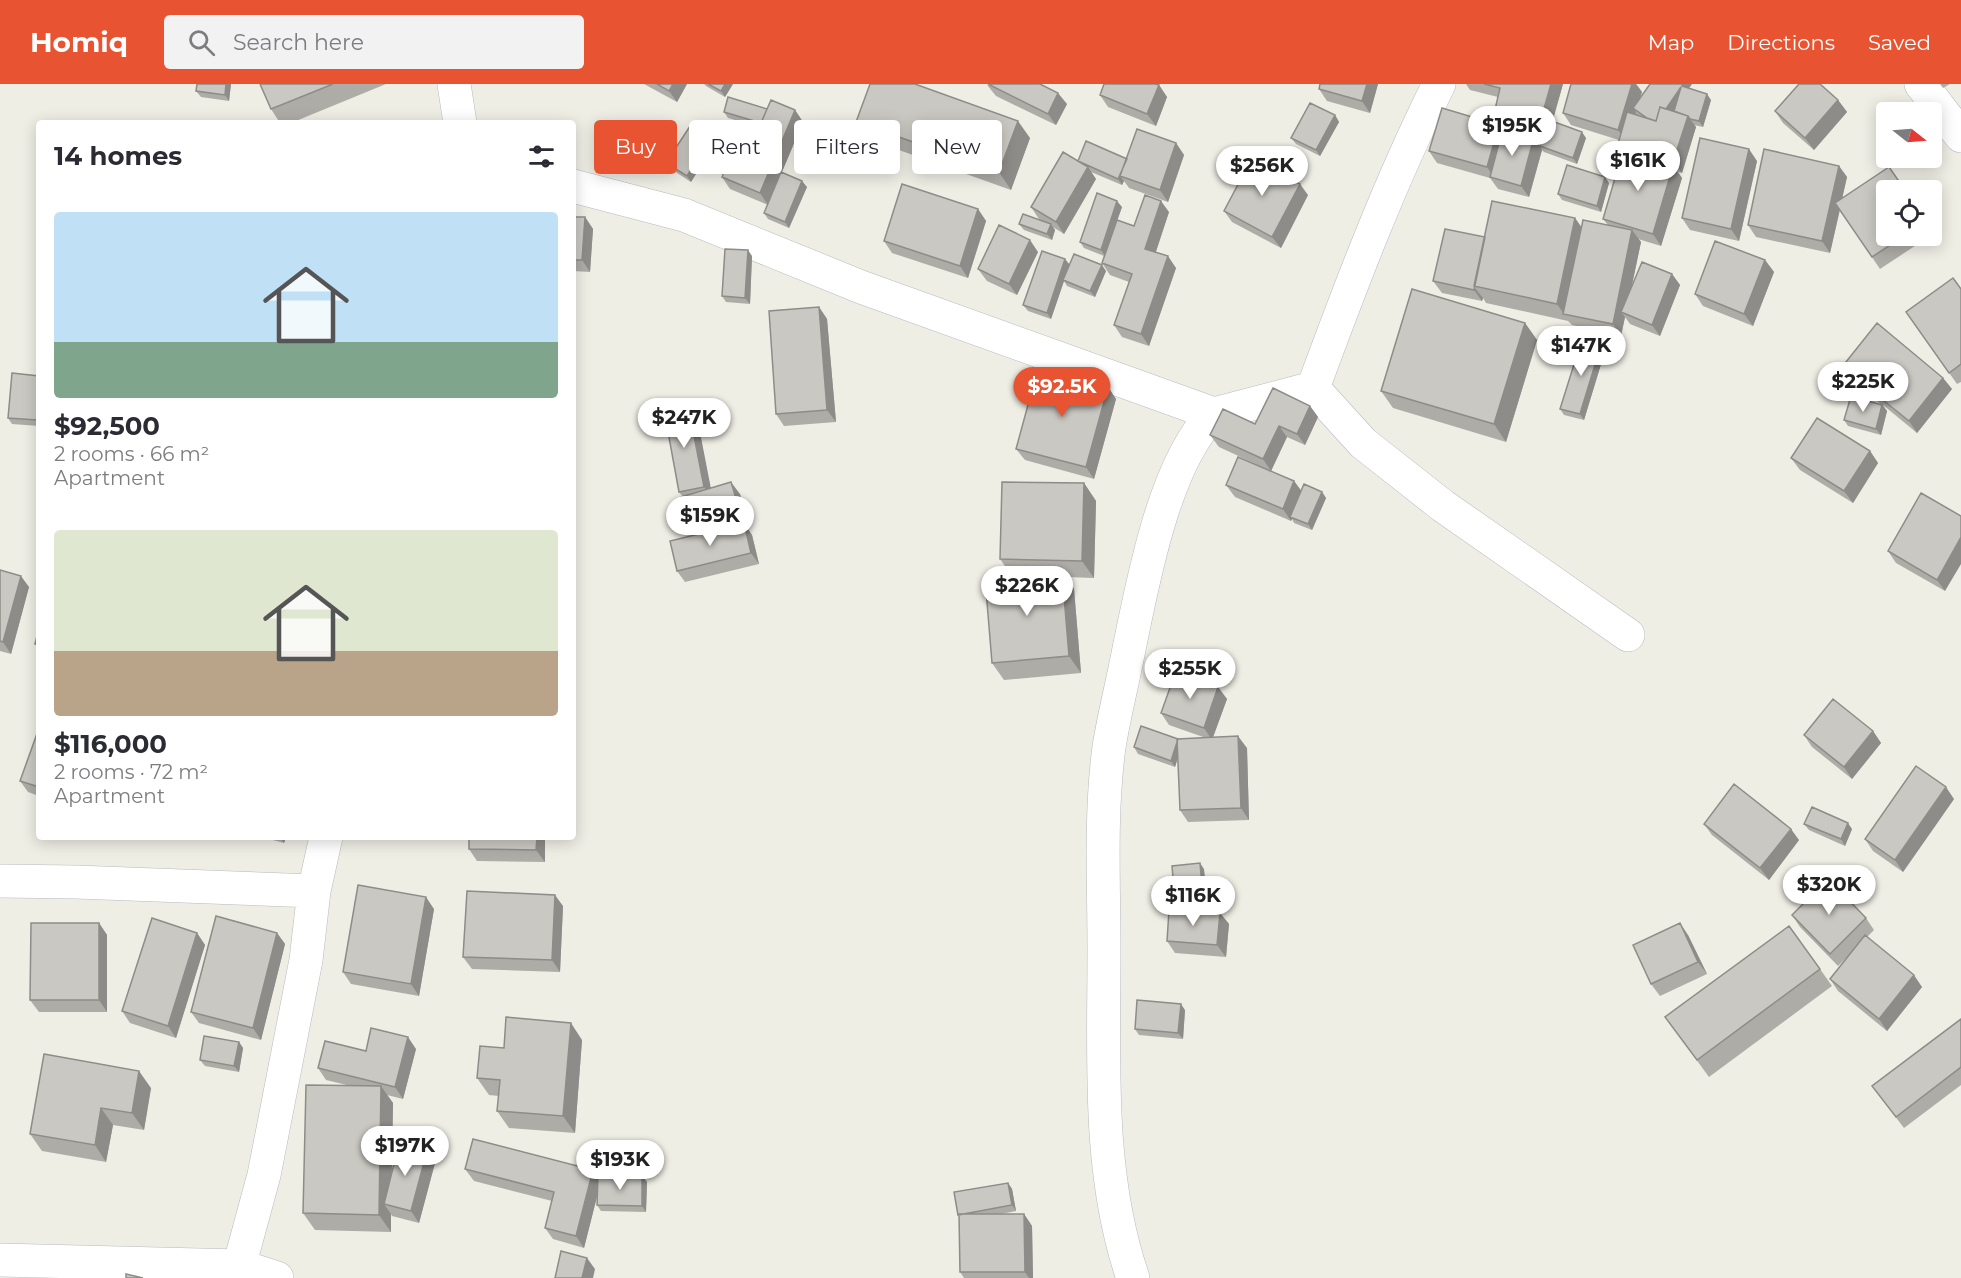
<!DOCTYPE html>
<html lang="en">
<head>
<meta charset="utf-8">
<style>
  body { margin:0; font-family:Montserrat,sans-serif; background:#f2f2f3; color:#2b2b33; height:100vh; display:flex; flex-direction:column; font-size:22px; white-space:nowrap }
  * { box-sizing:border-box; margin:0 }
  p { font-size:20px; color:#7c7c81 }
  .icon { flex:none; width:33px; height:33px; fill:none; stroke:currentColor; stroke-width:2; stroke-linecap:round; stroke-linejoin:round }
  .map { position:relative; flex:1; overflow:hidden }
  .drawer { position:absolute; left:36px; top:36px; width:540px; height:720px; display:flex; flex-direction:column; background:#fff; border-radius:6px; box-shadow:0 3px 15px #0003 }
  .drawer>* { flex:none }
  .hud { position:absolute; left:594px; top:36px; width:570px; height:54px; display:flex; gap:12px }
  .needle { width:39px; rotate:107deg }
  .buttons { position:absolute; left:1876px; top:18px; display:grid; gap:12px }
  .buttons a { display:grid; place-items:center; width:66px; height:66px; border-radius:6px; background:#fff; box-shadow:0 3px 15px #0003; font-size:30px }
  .price { position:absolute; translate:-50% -51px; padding:0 14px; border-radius:21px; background:#fff; color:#222; font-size:20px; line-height:39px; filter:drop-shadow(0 2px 3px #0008) }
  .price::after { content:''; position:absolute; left:50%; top:36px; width:18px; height:14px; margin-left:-9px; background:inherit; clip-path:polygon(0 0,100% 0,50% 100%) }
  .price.active { background:#e85432; color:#fff }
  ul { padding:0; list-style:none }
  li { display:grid; align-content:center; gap:12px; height:318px; padding:0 18px }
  li span { display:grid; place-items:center; height:186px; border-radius:6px; color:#555 }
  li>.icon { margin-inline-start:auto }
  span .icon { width:108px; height:108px; fill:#fffc; stroke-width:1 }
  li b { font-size:26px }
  h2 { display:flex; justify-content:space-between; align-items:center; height:72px; padding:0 18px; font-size:26px }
  .tag { padding:0 21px; border-radius:6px; background:#fff; box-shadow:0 3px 15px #0003; font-size:21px; line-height:54px }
  .tag.active { background:#e85432; color:#fff }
  header { display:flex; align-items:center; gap:36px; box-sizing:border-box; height:84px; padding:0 30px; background:#e85432; color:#fff }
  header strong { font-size:28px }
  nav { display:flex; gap:33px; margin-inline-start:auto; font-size:21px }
  .search { width:420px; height:54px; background:#f2f2f3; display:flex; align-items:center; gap:15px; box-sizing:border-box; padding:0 21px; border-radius:6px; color:#7c7c81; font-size:22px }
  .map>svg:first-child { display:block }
</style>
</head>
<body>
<header>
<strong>Homiq</strong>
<div class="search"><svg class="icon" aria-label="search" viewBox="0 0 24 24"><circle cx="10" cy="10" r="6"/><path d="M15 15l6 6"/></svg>Search here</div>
<nav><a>Map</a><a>Directions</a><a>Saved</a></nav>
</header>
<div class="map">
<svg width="1961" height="1194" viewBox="0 0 1961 1194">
  <rect width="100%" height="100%" fill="#efeee5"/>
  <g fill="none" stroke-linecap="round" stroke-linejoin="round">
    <g stroke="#b7babf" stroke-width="34">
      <path id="street" d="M454,0L460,39
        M1921,0L1961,52
        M573,102L684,131L861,203L1214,330
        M1313,304L1363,359L1443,422L1628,551
        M0,797L76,798L314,807
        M0,1176L240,1182L277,1194
        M236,1194L264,1091L306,876L314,807L326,753
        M1133,1194C1097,1090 1104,975 1104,866C1104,799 1100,730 1109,663C1114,632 1122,601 1128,570C1142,502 1164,378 1214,330L1313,304C1351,201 1390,98 1439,0"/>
    </g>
    <use href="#street" stroke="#fff" stroke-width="33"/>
  </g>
  <path fill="#aeaca7" d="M197,0H231L229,17L201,13L196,7Z
    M260,0H386L291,39H280L271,25Z
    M644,0H687L677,18Z
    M704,0H733L725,13L706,2Z
    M1320,0H1378L1370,29L1327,17L1319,5Z
    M1466,0H1563L1552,37L1586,54L1577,80L1544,68L1542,66L1529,113L1498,105L1490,94L1437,79L1429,67L1499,41L1503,46L1540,61L1543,53L1502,42L1494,30L1498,13L1470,6Z
    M1571,0H1636L1642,8L1640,14L1692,0L1689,4L1711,16L1703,43L1694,41L1696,43L1682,89L1678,88L1682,94L1661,162L1638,155L1641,158L1631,205L1672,190L1680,201L1660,252L1630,240L1625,233L1621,252L1572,241L1568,237L1486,219L1483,214L1482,217L1442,209L1433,197L1485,153L1575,134L1581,143L1608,141L1603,135L1623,68L1618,60L1619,56L1571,41L1563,29Z
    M1940,0H1950L1943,4Z
    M987,1L1067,20L1056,41L996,12Z
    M1159,1L1167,13L1156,42L1108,23L1100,11Z
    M1838,16L1847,28L1814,66L1783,39L1775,27Z
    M767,25L795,26L803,38L782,88L807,103L789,144L768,135L764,129L768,121L730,105L722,93L753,57L759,43L728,34L724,28Z
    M1335,31L1339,38L1320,72L1296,60L1291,54Z
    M856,38L1030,54L1011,106L868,55Z
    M716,58L691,98L671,85L666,79Z
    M1176,59L1184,71L1168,118L1129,104L1124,97L1122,101L1091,88L1096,95L1064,150L1053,143L1055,146L1052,156L1024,146L1019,140L1043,137L1039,135L1031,123L1078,77L1127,75Z
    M1757,77L1739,157L1690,146L1682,134Z
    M1839,82L1847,93L1842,114L1887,152H1930L1880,185L1840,126L1830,169L1756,153L1748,141Z
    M1609,99L1601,128L1562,116L1558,110Z
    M1308,111L1281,164L1232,138L1224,127Z
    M1122,123L1117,136L1134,142L1169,128L1156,168L1176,184L1149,262L1122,253L1114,241L1129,198L1110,191L1102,179L1104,172L1084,164L1080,158Z
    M978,125L986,137L968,194L892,169L884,157Z
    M573,133H585L593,145L590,188L573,187Z
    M1038,168L1017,211L987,197L978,185Z
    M752,172L750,220L726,218L722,212Z
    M1765,176L1774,188L1753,242L1703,222L1695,210Z
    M1069,181L1106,187L1095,213L1067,202L1064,197L1051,235L1028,227L1023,221Z
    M1961,205V298L1957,300L1906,228Z
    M819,223L827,235L836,338L784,342L776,330Z
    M1525,239L1537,256L1506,358L1393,324L1381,307Z
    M1605,267L1584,336L1564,331L1560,325Z
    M1842,283L1943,294L1952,305L1917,349L1883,321L1887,327L1881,351L1848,342L1844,336L1882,321L1850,295Z
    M39,292V342L12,340L8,334Z
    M1108,303L1116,315L1094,395L1025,376L1016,365Z
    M688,321L697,333L710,404L740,410L748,440L745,441L752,451L759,480L685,498L677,487L695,451L690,443L683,413L679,408Z
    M1310,322L1318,333L1305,361L1287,353L1271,387L1219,363L1210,351L1255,340Z
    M1870,367L1878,379L1853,419L1800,386L1791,374Z
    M1294,397L1301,407L1322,408L1326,414L1312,446L1294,439L1292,435L1291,437L1235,413L1226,401Z
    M1084,399L1096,417L1094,494L1066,493L1074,505L1081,589L1004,596L992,579L1012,492L1000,475Z
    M1921,409L1945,507L1896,479L1888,467Z
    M0,486L29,503L11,570L0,567Z
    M1218,603L1227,615L1213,653L1247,664L1249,736L1188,738L1180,726L1178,673L1175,683L1138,670L1134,663L1206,654L1169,641L1161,629Z
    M39,644V712L28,708L20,697Z
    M1873,647L1881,659L1852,695L1812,663L1804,651Z
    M1954,715L1903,788L1873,767L1865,755Z
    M1704,740L1799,756L1769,796L1712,751Z
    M1804,740L1852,745L1845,762L1809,746Z
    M261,753H286L284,759Z
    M469,753H545V778L477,777L469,765Z
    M1204,785L1207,820L1179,823L1175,817Z
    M563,822L560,888L472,885L463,873Z
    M434,825L419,912L351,900L343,888Z
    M1220,829L1229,840L1226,873L1175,869L1167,857Z
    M1792,831L1866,834L1874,846L1867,853L1922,903L1887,947L1838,907L1830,895L1849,871L1838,882L1800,843Z
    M99,839L107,851V928H39L30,916Z
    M197,849L205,861L176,954L130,939L122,927Z
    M277,849L285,860L261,956L199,939L191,928Z
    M1688,851L1707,890L1660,912L1651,900Z
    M1820,885L1832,902L1709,993L1665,933Z
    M1185,926L1183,955L1139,951L1135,945Z
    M1961,935V1001L1904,1044L1872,1002Z
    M582,956L575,1049L509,1044L497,1027L499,1012L489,1011L477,994L504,964Z
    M239,958L243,964L239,988L205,982L200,976Z
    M416,965L403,1015L387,1011L393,1019L392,1090L427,1067L435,1079L419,1139L392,1132L391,1130V1148L315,1146L303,1129L351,1002L326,996L318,984L366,967Z
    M151,1004L144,1046L113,1041L106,1078L42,1067L30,1050Z
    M465,1085L593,1086L598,1093L642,1092L647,1098L646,1128L601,1127L597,1121V1112L584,1164L553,1155L545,1144L552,1117L474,1097Z
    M1008,1099L1012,1105L1016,1127L1001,1130H1024L1032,1142L1033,1194H964L960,1188L959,1132L958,1131Z"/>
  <path fill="#8d8c88" d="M226,0H231L229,17L225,11Z
    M673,0H687L677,18L669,7Z
    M725,0H733L725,13L721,7Z
    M1367,0H1378L1370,29L1362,17Z
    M1551,0H1563L1548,54L1539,42Z
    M1632,0H1636L1642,8L1636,26L1633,24L1636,28L1626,58L1618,46Z
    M1683,0H1692L1686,8L1682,2Z
    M1159,1L1167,13L1156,42L1147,30Z
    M1681,3L1686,9L1659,46L1655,40Z
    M1058,9L1067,20L1056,41L1048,30Z
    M1707,10L1711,16L1703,43L1699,37Z
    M1838,16L1847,28L1814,66L1805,54Z
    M795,26L803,38L768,121L760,109Z
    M1335,31L1339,38L1320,72L1316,66Z
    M1688,32L1696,43L1682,89L1673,78Z
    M1018,37L1030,54L1011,106L999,88Z
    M1499,41L1507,52L1495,95L1487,83Z
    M1582,48L1586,54L1577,80L1573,74Z
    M712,52L716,58L691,98L687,92Z
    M1534,53L1541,63L1540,62L1542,66L1529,113L1521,102Z
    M1176,59L1184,71L1168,118L1160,106Z
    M1749,65L1757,77L1739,157L1731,145Z
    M1127,75L1120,92L1124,97L1122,101L1118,95Z
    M1673,82L1682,94L1661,162L1653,150Z
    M1839,82L1847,93L1830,169L1822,157Z
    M1088,83L1096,95L1064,150L1056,138Z
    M1605,93L1609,99L1601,128L1597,122Z
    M802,97L807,103L789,144L785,138Z
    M1300,100L1308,111L1281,164L1272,153Z
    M1117,117L1122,123L1105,172L1101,166Z
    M1161,117L1169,128L1153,176L1145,165Z
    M978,125L986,137L968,194L960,182Z
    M585,133L593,145L590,188L582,176Z
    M1575,134L1587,151L1564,230L1557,220Z
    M1051,140L1055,146L1052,156L1047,150Z
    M1632,146L1641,158L1626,230L1621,228L1625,233L1621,252L1613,240Z
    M1030,156L1038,168L1017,211L1009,200Z
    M748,166L752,172L750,220L745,214Z
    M1168,172L1176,184L1149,262L1141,250Z
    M1065,175L1070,181L1063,196L1064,197L1051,235L1047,229Z
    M1765,176L1774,188L1753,242L1744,230Z
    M1102,181L1106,187L1095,213L1090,207Z
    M1672,190L1680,201L1660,252L1652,241Z
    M1474,203L1483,214L1482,217L1474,206Z
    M819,223L827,235L836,338L827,326Z
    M1525,239L1537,256L1506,358L1494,340Z
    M1601,261L1605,267L1584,336L1580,330Z
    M1943,294L1952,305L1917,349L1909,337Z
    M1108,303L1116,315L1094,395L1086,383Z
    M688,321L697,333L713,415L704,403Z
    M1882,321L1887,327L1881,351L1876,345Z
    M1310,322L1318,333L1305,361L1297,350Z
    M1279,342L1287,353L1271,387L1263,375Z
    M1870,367L1878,379L1853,419L1844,407Z
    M1294,397L1303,409L1290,433L1292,435L1291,437L1283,425Z
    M731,398L740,410L748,440L740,428Z
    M1084,399L1096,417L1094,494L1082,477Z
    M1322,408L1326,414L1312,446L1308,440Z
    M744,439L752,451L759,480L751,469Z
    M1961,453V480L1945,507L1937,496Z
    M1062,488L1074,505L1081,589L1069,572Z
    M21,492L29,503L11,570L3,558Z
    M1218,603L1227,615L1212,656L1204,644Z
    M1873,647L1881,659L1852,695L1844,683Z
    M1238,652L1247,664L1249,736L1241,724Z
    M1178,655L1182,661L1175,683L1171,677Z
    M1946,703L1954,715L1903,788L1895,776Z
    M1848,739L1852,745L1845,762L1841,755Z
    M1791,745L1799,756L1769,796L1760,784Z
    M280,753H286L284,759Z
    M537,753H545V778L536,766Z
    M1200,779L1204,785L1207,820L1203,814Z
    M555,811L563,822L560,888L552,876Z
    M426,813L434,825L419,912L411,900Z
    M1220,829L1229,840L1226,873L1217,861Z
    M99,839L107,851V928L99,916Z
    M1680,839L1688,851L1707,890L1698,878Z
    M197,849L205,861L176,954L168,942Z
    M277,849L285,860L261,956L253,944Z
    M1914,891L1922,903L1887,947L1879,935Z
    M1181,920L1185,926L1183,955L1178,949Z
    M571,939L582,956L575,1049L563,1032Z
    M408,953L416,965L403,1015L395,1003Z
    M239,958L243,964L239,988L234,982Z
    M139,987L151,1004L144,1046L132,1029Z
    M381,1002L393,1019L391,1122L384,1120L391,1130V1148L379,1131Z
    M101,1024L113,1041L106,1078L95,1061Z
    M427,1067L435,1079L419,1139L411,1127Z
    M593,1086L601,1097L584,1164L576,1152Z
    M642,1092L647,1098L646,1128L642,1122Z
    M1008,1099L1012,1105L1016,1127L1012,1121Z
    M1024,1130L1032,1142L1033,1194H1029L1025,1188Z
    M587,1174L595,1185L593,1194H582Z"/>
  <path fill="#cac8c2" stroke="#8d8c88" stroke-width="1.5" d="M197,0H226L225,11L196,7Z
    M260,0H333L271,25Z
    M657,0H673L669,7Z
    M708,0H725L721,7Z
    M870,0H915L1018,37L999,88L856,38Z
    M988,0H1040L1058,9L1048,30Z
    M1104,0H1155L1159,1L1147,30L1100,11Z
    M1320,0H1367L1362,17L1319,5Z
    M1484,0H1551L1539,42L1494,30L1500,4Z
    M1571,0H1632L1618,46L1563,29Z
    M1650,0H1683L1682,2L1707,10L1699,37L1690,35L1688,32L1674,27L1681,3L1666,25L1660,23L1656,37L1647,34L1633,24Z
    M1799,0H1820L1838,16L1805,54L1775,27Z
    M728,13L767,25L761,39L724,28Z
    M771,16L795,26L760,109L722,93L739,51L753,57Z
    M1310,19L1335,31L1316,66L1291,54Z
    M1660,23L1688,32L1673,78L1618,60L1627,28L1656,37Z
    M1442,24L1499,41L1487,83L1429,67Z
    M1549,36L1582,48L1573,74L1540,62Z
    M692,39L712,52L687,92L666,79Z
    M1503,44L1534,53L1521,102L1490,93Z
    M1137,45L1176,59L1160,106L1120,92Z
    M1700,54L1749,65L1731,145L1682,134Z
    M1086,57L1127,75L1118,95L1078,77Z
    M1764,65L1839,82L1822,157L1748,141Z
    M1623,67L1673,82L1653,150L1603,135Z
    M1063,68L1088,83L1056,138L1031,123Z
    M1252,74L1300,100L1272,153L1224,127Z
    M1567,81L1605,93L1597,122L1558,110Z
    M1889,83L1905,106H1887V152H1904L1872,173L1835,119Z
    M781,88L802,97L785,138L764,129Z
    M902,100L978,125L960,182L884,157Z
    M1097,109L1117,117L1101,166L1080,158Z
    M1145,111L1161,117L1145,165L1168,172L1141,250L1114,241L1132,190L1102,179L1117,136L1134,142Z
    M1492,117L1575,134L1557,220L1474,202Z
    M1023,130L1051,140L1047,150L1019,140Z
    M573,133H585L582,176H573Z
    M1583,136L1632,146L1613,240L1563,230Z
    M999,141L1030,156L1009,200L978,185Z
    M1445,145L1485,153L1474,206L1433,197Z
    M1715,157L1765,176L1744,230L1695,210Z
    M725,165L748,166L745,214L722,212Z
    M1042,167L1065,175L1047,229L1023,221Z
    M1074,170L1102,181L1090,207L1063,196Z
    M1642,178L1672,190L1652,241L1621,228Z
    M1953,194L1961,205V280L1949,289L1906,228Z
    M1412,205L1525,239L1494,340L1381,307Z
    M819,223L827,326L776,330L769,227Z
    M1877,239L1943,294L1909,337L1842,283Z
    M1582,255L1601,261L1580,330L1560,325Z
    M1038,284L1108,303L1086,383L1016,365Z
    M12,289L39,292V316L37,336L8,334Z
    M1273,304L1310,322L1297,350L1279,342L1263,375L1210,351L1223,325L1255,340Z
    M1851,312L1882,321L1876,345L1844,336Z
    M688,321L704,403L679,408L664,326Z
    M1817,334L1870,367L1844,407L1791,374Z
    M1238,373L1294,397L1283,425L1226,401Z
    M731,398L740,428L690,443L681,413Z
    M1002,398L1084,399L1082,477L1000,475Z
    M1304,400L1322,408L1308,440L1290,433Z
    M1921,409L1961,432V453L1937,496L1888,467Z
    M744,439L751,469L677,487L670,457Z
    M0,486L21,492L3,558L0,557Z
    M1062,488L1069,572L992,579L985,494Z
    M39,544V561L35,560Z
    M1176,587L1218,603L1204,644L1161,629Z
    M1833,615L1873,647L1844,683L1804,651Z
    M1141,642L1178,655L1171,677L1134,663Z
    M39,644V703L20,697Z
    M1238,652L1241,724L1180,726L1177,655Z
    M1916,682L1946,703L1895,776L1865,755Z
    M1734,700L1791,745L1760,784L1704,740Z
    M1812,723L1848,739L1841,755L1804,740Z
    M469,753H537L536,766L469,765Z
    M1200,779L1203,814L1175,817L1172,782Z
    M1828,795L1866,834L1830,870L1792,831Z
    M358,801L426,813L411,900L343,888Z
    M467,807L555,811L552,876L463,873Z
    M1169,826L1220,829L1217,861L1167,857Z
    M216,832L277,849L253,944L191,928Z
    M152,834L197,849L168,942L122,927Z
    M31,839H99V916H30Z
    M1680,839L1698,878L1651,900L1633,861Z
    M1789,842L1820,885L1697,976L1665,933Z
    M1865,851L1914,891L1879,935L1830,895Z
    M1137,916L1181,920L1178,949L1135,945Z
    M506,933L571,939L563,1032L497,1027L500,996L477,994L480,962L504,964Z
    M1961,935V983L1896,1033L1872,1002Z
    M371,944L408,953L395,1003L318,984L325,957L366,967Z
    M204,952L239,958L234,982L200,976Z
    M44,970L139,987L132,1029L101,1024L95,1061L30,1050Z
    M306,1001L381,1002L379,1131L303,1129Z
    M473,1055L593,1086L576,1152L545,1144L554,1108L465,1085Z
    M399,1060L427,1067L411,1127L384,1120Z
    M598,1092H642V1122L597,1121Z
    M1008,1099L1012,1121L958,1131L954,1108Z
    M959,1130H1024L1025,1188H960Z
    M561,1167L587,1174L582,1194H555Z
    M126,1190L143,1194H126Z"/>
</svg>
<div class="buttons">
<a><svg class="needle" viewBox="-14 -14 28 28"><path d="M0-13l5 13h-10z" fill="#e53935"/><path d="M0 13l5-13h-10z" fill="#7c7c81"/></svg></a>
<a><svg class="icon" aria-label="locate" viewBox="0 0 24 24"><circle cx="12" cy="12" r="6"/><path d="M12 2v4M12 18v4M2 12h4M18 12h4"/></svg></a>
</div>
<b class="price" style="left:1512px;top:73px">$195K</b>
<b class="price" style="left:1638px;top:108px">$161K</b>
<b class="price" style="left:1262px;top:113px">$256K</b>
<b class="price" style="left:1581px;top:293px">$147K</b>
<b class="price" style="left:1863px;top:329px">$225K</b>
<b class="price active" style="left:1062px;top:334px">$92.5K</b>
<b class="price" style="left:684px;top:365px">$247K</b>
<b class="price" style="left:710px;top:463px">$159K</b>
<b class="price" style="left:1027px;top:533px">$226K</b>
<b class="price" style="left:1190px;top:616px">$255K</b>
<b class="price" style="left:1829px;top:832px">$320K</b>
<b class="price" style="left:1193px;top:843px">$116K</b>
<b class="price" style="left:405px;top:1093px">$197K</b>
<b class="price" style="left:620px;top:1107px">$193K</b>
<div class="hud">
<a class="tag active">Buy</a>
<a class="tag">Rent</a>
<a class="tag">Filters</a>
<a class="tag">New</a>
</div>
<section class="drawer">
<h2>14 homes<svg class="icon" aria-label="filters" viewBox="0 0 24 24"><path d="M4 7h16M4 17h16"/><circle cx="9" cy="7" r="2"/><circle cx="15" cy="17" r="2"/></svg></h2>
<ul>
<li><span style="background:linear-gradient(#bfe0f5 70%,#7fa58c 0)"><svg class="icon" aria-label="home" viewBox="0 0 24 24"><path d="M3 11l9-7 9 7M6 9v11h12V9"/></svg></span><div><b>$92,500</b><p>2 rooms · 66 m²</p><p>Apartment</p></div></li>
<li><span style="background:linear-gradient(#dfe7d0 65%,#b9a48a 0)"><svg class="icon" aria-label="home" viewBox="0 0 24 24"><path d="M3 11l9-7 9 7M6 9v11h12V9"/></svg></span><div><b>$116,000</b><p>2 rooms · 72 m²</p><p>Apartment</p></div></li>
</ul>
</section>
</div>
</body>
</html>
